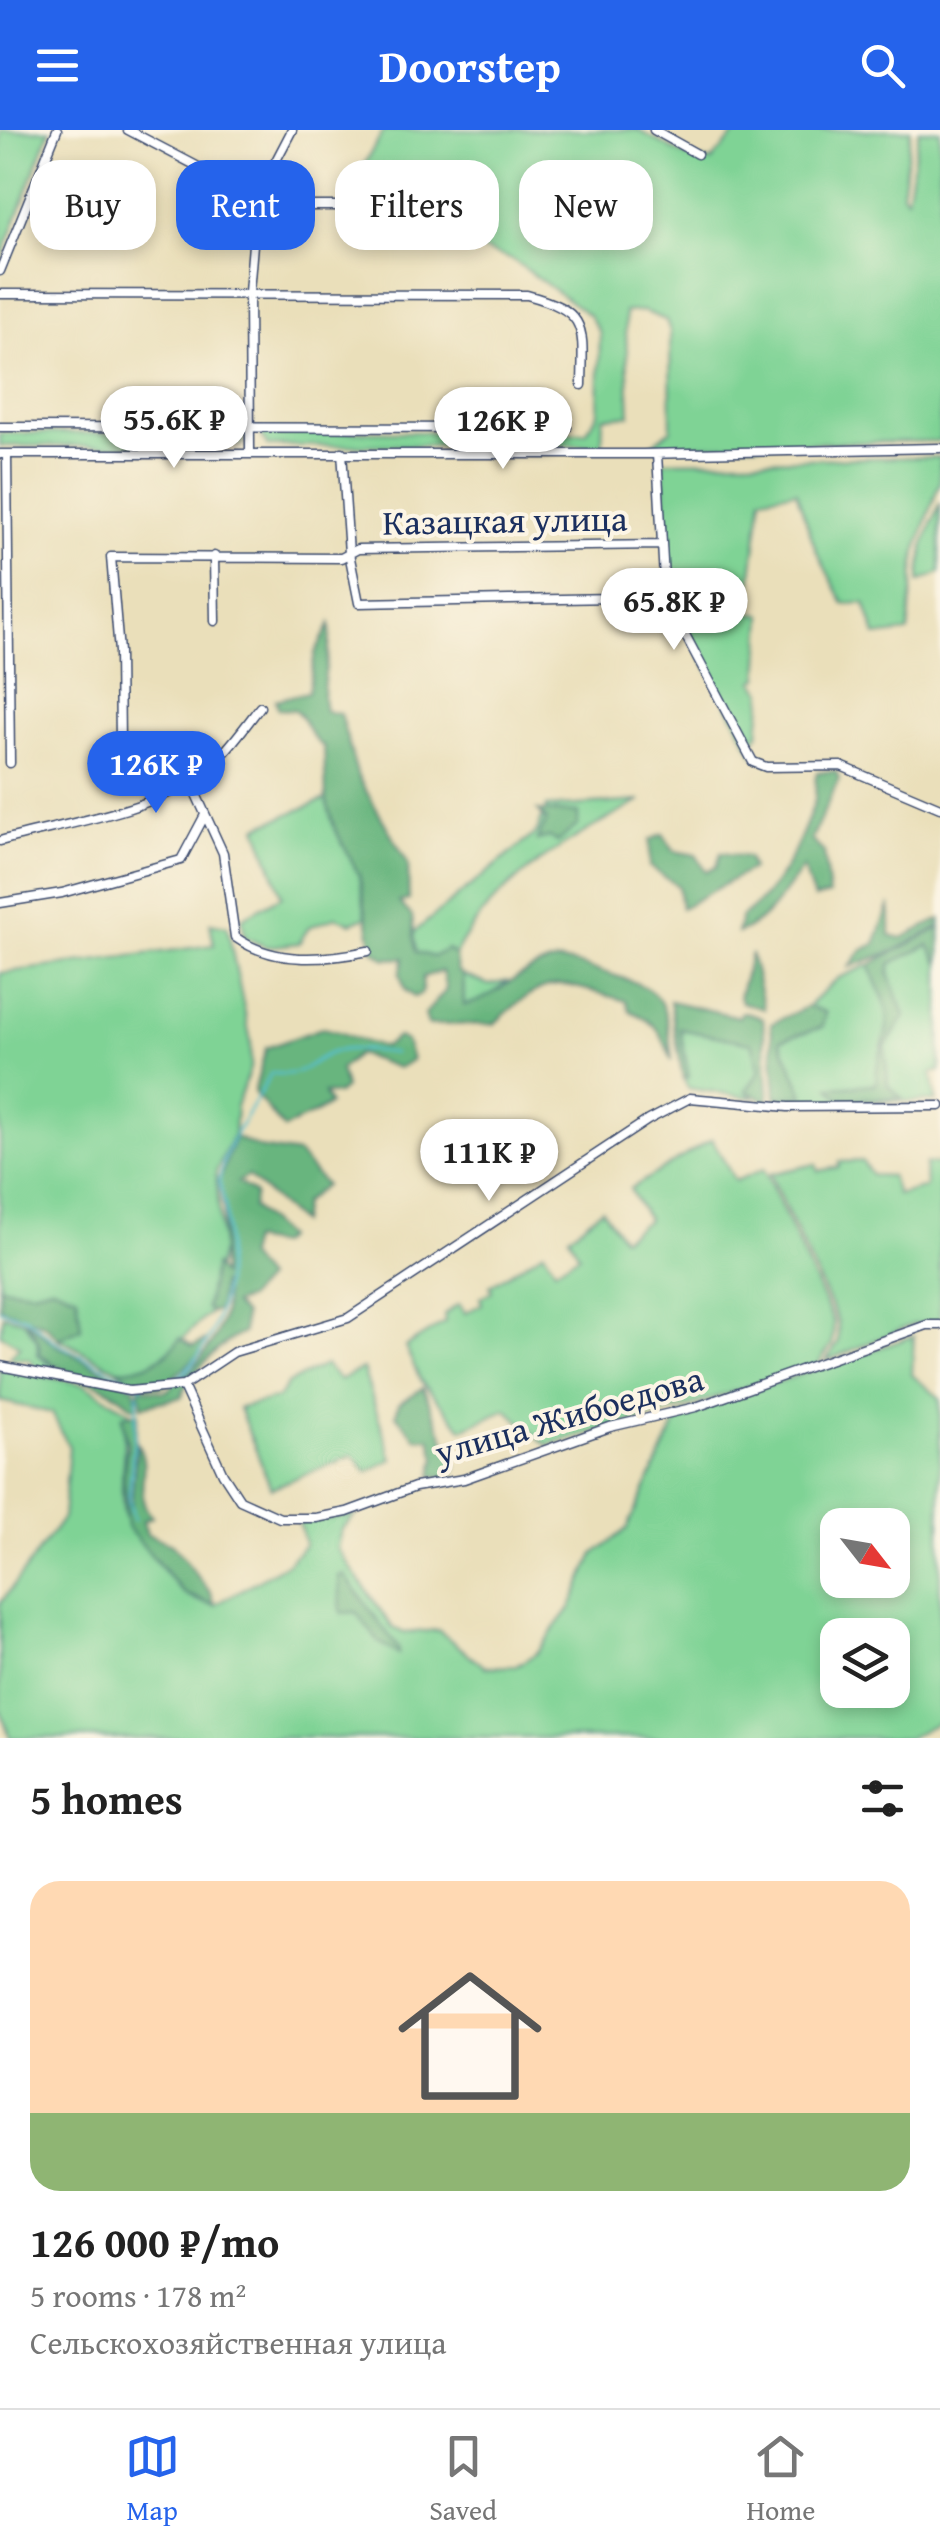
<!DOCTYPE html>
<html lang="en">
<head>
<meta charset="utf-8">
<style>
  body { margin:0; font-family:"Gentium Book Plus",serif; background:#f6f6f6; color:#222; height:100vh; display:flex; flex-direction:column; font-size:38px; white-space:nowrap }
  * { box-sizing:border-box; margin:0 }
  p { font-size:32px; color:#767676 }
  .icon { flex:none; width:55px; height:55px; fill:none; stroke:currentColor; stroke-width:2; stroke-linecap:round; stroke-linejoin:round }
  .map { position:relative; height:1608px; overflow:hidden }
  .side { display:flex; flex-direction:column; background:#fff; flex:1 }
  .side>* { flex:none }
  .top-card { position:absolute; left:30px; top:30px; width:880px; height:90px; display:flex; gap:20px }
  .needle { width:65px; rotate:121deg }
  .fabs { position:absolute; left:820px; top:1378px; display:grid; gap:20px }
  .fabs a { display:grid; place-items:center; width:90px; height:90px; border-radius:20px; background:#fff; box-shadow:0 5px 15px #0003; font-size:50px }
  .price { position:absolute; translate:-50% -85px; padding:0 22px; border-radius:35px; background:#fff; color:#222; font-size:32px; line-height:65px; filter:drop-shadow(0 2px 5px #0008) }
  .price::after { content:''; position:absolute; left:50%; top:60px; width:30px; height:22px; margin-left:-15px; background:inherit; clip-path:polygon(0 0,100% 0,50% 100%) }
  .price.active { background:#2563eb; color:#fff }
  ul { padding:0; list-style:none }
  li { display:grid; align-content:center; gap:20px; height:530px; padding:0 30px }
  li+li { border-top:2px solid #e0e0e0 }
  li span { display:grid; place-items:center; height:310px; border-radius:30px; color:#555 }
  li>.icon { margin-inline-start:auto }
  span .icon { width:180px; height:180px; fill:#fffc; stroke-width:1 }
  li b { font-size:42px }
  h2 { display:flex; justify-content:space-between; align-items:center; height:120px; padding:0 30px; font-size:42px }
  .pill { padding:0 35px; border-radius:30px; background:#fff; box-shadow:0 5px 15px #0003; font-size:35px; line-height:90px }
  .pill.active { background:#2563eb; color:#fff }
  header { display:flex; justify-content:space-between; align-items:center; height:130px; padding:0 30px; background:#2563eb; color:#fff; font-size:45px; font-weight:800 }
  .tabs { display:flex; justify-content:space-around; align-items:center; height:140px; border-top:2px solid #e0e0e0; background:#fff; font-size:28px; color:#767676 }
  .tabs a { display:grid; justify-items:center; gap:5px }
  .tabs .active { color:#2563eb }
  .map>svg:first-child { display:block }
</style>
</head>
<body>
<header><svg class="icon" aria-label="menu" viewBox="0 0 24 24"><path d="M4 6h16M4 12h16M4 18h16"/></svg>Doorstep<svg class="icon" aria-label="search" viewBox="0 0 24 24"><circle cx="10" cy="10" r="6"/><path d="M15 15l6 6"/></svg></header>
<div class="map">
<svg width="940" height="1608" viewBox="0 0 940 1608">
  <rect width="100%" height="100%" fill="#fcf5e5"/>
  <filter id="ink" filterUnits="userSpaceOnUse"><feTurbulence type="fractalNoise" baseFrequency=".01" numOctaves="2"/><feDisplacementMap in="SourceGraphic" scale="20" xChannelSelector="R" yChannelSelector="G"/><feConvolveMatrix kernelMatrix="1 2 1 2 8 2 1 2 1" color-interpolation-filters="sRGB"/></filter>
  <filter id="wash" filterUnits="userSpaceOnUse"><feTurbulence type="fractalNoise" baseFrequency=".0048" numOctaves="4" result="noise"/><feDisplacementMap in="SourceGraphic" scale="40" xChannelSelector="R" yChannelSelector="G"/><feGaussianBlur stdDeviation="2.25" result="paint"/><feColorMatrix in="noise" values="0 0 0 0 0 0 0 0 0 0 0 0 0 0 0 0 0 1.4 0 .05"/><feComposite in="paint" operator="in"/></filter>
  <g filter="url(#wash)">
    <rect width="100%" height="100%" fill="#eadfba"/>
    <path fill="#7fd395" stroke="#4d817a" stroke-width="2.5" fill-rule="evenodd" d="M0,0H50L0,132Z
      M384,0H638L687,27L711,32L739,0H911L902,63L907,68L919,0H940V311L651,316L671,299L670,201L666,190L643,181L625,182L630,285L603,287L602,315L267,316L260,301L586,303L598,283L600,203L589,185L513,130L347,73L348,62Z
      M0,303H239L245,311L241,315H201L185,309L175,316H0Z
      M940,327V351L916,422L908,502L876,506L865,473L844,474L816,420L796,361L762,367L747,483L763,485L759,548L754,551L763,562L759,603L751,614L758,621L754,625L670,467L663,331Z
      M940,373V443L919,452L924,414Z
      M326,669L334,697L359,745L366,787L351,793L336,787L309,797L299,813L266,817L245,807L242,788L282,766L257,697Z
      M641,671C572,708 492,751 455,825L447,819L433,827L416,822L414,802L537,702L546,677Z
      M210,793L227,796L251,912V936L236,976L234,1003L216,1042L222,1118L206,1177L211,1182C188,1201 148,1252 115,1238C96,1230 79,1218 59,1209L81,1198L52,1156L32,1161L0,1157V843L214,815Z
      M929,815L940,835V941L932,943L936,971L778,972L776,968L803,964L780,910L825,882L808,876L838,848L869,835C877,854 891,877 887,898C883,921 876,929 876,955L831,957L900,968L888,956L885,917L905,886L889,844L891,833Z
      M463,845L489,855L508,851L483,872L464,875Z
      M680,899L753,913L760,942L746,960L753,968L688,958L683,948L688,947Z
      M712,1009L735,1051L764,1039L834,1193L832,1214L818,1234L690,1276L547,1315L506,1279L463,1299L421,1251L405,1217L445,1192L444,1185L459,1174L465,1183L482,1174L480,1168L492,1161L490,1156L544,1121L555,1139L579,1125L569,1106L602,1079L622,1108L648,1090L630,1059Z
      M862,1031L872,1045L891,1046L897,1065L926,1057L925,1034H940V1191L914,1194L826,1231L838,1212V1192L770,1044L816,1034L818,1041L839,1037V1032Z
      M3,1185L23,1190L37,1210L38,1225L62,1244L40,1241L29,1229L9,1228L20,1216L0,1204Z
      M914,1206L912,1245L940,1268V1591L908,1608H10L0,1578V1474L63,1388L69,1317L52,1283L0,1271V1238L84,1254L131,1283L122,1286C128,1318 117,1360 125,1386C130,1401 172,1453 185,1464C193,1471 205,1472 215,1475L288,1433L305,1414L299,1392L356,1385L341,1400L337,1418L393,1498L404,1503L438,1500L485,1537L516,1536L535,1524L571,1477L594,1424L627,1399L680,1285ZM838,1395H892V1450H838ZM838,1505H892V1560H838Z
      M325,1235L339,1250L363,1239L392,1329L367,1342L353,1325L271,1358L239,1278L278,1268L288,1253Z"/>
    <path fill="#67b57e" stroke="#41726e" stroke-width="2.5" d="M330,494C333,523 318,553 325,581L340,584L358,647L408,733L409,770L399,772L412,786L416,822L433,827L447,819L455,825L457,841L463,845L464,875C497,869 519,838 554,832C568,830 586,837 599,841C664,859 666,865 672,931C662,904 657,892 630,881L626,871C554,851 552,841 494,894L428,895L425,884L446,860L442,841L423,847L422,863L414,867L405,860L400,844L404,828L386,829L373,820L359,745L334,697L326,669L324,617C307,607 309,592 295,580L279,579L275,570L308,562L315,523Z
      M836,641L839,649L811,710L824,722L829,765L814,769L803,738C784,761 767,794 737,803L741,787C779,760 799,716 814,673C818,662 813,653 817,642Z
      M538,681L578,683V695L557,712L550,707L537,710L547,690Z
      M663,704L674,721L696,725L706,741L716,737L721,723L748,727L752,739L681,778L678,756L650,737V710Z
      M890,774V805L902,808L940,789V796L894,821L849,837L862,820L875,814Z
      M940,798V835L929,815L891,833L889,844L905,886L885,917L888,956L902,968L840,969L830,957L876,954C876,929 883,921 887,898C891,877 877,854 869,835Z
      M751,823L764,879L741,872L739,867Z
      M670,871L739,887L742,882L763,888L769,972L746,961L760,941L752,913L680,899L689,947L683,948Z
      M808,876L825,882L823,897L780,910L804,965L776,968L771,894Z
      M322,898C344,901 361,913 384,917L398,907L406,911L412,930L398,938L358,924L340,939L345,958L337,965L324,963L329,974C319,984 297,990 284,999L254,962L266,918Z
      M235,1007L259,1018L298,1024L325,1055L303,1073L300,1093L248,1046L238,1052L255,1064L252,1077L285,1107L278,1115L251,1110L247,1126L265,1149L247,1169L233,1174L244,1185L243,1203C224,1211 186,1246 182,1267L142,1276L139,1258L165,1262C198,1237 235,1197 222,1152L219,1180L211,1182L206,1178L214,1136L221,1145L224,1080L219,1051Z
      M52,1156L77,1166L81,1198L59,1209L45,1195L0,1178V1157L32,1161Z
      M25,1190L56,1215L134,1257L138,1276L132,1277C106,1251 69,1248 40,1225L38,1210Z
      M180,1208L193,1216L207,1210L199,1225L162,1257L137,1254L118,1240C143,1240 167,1229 180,1208Z
      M423,1258L456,1336L452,1347L432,1346L436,1327L430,1308H416L396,1285L399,1273Z
      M138,1283L128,1369L131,1379L137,1313C153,1339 131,1363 152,1387L143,1391L147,1404L172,1414L211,1463L215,1475L185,1464L127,1397L123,1345L127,1315L122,1286Z
      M344,1444L398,1518V1524L379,1512L356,1482L341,1483L339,1446Z"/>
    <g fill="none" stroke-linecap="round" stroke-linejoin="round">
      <path stroke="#55c0d0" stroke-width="2.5" d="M0,1180L27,1188L57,1213L142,1257
        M172,1253C226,1211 229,1147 226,1084C226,1072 218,1058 220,1046C227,1008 255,976 271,943C308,949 309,928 337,921C355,917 374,921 393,923
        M134,1390L129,1370L138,1262"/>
    </g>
  </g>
  <g filter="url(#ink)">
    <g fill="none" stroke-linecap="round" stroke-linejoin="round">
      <g stroke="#3a496c" stroke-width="11">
        <path id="minor" d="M128,0L273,76H357
          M654,0L697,24
          M0,141L57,0
          M0,164L527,165C589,182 583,197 582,255
          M0,297L567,298
          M250,321L249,162L257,67L292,0
          M342,322L349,423L359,473L665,467
          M0,324H643L940,318
          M7,324L10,633
          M657,324L665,467L753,632L766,637L841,636L940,678
          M214,426L215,491
          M120,615L119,522L111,427L341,428L358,419L662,415
          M190,651L223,723L235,807C274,835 324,830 368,821
          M0,711C57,695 143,683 192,650C220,632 240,603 260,577
          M0,773L62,763L181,730L205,685
          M940,976L788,977L690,968L648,990L348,1188L234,1222L183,1256L223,1344L240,1370L280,1388H316L347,1382L415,1357L464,1349L610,1297L696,1277L927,1195H940
          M0,1236L129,1261L183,1256"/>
      </g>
      <use href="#minor" stroke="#fff" stroke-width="8"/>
    </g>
  </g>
  <g text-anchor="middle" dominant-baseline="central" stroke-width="8" stroke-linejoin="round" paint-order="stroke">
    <g font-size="35" fill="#1b2f5e" stroke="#fcf5e5">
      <text transform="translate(505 390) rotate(-1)">Казацкая улица</text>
      <text transform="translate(569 1285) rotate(-16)">улица Жибоедова</text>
    </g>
  </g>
</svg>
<div class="fabs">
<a><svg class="needle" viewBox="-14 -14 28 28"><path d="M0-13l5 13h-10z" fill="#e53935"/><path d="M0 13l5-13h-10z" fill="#767676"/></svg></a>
<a><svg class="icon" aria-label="layers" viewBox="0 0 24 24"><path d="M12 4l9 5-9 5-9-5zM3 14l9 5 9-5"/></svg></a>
</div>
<b class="price" style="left:174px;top:341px">55.6K ₽</b>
<b class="price" style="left:503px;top:342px">126K ₽</b>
<b class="price" style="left:674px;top:523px">65.8K ₽</b>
<b class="price active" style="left:156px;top:686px">126K ₽</b>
<b class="price" style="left:489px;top:1074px">111K ₽</b>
<div class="top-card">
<a class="pill">Buy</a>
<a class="pill active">Rent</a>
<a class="pill">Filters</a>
<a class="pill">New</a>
</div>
</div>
<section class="side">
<h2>5 homes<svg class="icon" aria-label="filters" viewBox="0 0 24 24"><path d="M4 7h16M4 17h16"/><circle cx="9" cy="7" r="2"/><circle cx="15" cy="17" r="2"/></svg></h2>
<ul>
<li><span style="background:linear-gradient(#ffd9b3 75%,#8fb573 0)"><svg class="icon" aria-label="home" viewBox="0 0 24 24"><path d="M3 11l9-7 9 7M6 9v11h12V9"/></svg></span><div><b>126 000 ₽/mo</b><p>5 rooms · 178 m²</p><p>Сельскохозяйственная улица</p></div></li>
</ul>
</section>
<nav class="tabs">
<a class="active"><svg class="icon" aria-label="map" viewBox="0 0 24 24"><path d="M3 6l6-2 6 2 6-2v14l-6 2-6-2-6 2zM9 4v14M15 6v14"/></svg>Map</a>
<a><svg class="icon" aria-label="saved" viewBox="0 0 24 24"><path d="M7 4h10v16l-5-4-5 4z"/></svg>Saved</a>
<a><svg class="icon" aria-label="home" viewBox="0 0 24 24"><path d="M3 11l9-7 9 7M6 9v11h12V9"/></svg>Home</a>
</nav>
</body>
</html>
